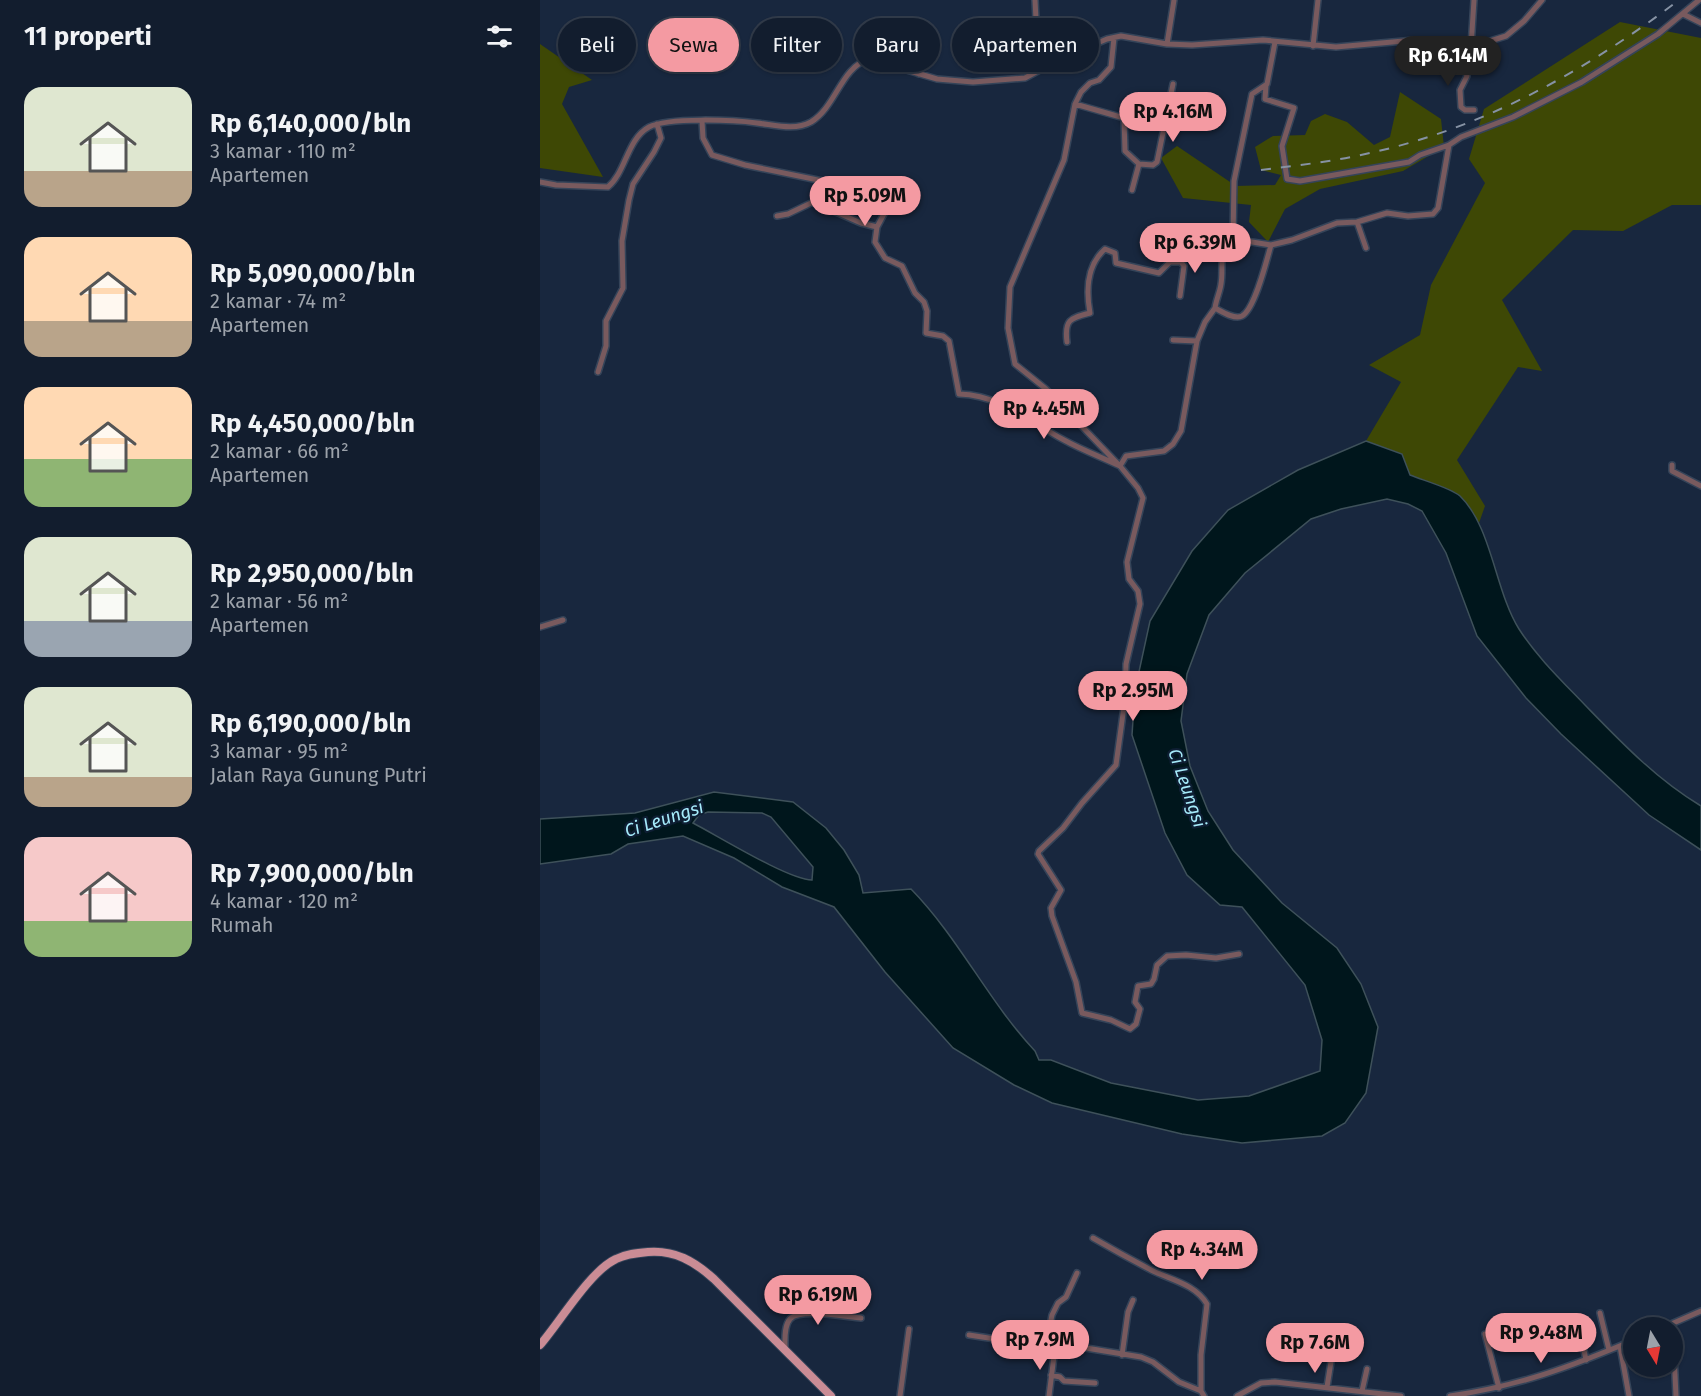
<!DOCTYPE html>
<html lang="id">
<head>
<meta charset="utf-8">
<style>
  body { margin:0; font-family:"Fira Sans",sans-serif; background:#1f2a3a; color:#f1f3f6; height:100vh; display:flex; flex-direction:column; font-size:22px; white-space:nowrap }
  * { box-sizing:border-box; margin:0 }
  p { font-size:20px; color:#9ca2aa }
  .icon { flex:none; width:33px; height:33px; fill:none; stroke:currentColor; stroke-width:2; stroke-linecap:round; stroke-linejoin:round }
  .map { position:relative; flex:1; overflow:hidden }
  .details { display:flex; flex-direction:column; background:#121d2e; width:540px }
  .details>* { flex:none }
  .banner { position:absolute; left:18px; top:18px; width:570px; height:54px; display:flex; gap:12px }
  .needle { width:39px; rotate:170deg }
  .tools { position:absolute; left:1083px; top:1317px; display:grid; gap:12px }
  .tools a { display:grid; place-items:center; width:60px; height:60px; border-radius:50%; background:#121d2e; box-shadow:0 2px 4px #0004,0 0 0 2px #313b4a; font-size:30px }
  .price { position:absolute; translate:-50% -51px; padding:0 14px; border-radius:21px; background:#f49aa2; color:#111; font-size:20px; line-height:39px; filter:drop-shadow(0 2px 3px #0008) }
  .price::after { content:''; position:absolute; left:50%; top:36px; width:18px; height:14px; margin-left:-9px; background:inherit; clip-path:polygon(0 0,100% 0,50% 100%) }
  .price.on { background:#222; color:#fff }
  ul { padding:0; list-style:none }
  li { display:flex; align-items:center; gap:18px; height:150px; padding:0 24px }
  li span { display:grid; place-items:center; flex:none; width:168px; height:120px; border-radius:18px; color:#555 }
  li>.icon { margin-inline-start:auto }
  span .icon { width:72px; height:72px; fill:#fffc; stroke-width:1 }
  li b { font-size:26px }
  h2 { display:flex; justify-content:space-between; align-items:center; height:72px; padding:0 24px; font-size:26px }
  .pill { padding:0 21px; border-radius:27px; background:#121d2e; box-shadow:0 2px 4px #0004,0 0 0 2px #313b4a; font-size:21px; line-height:54px }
  .pill.on { background:#f49aa2; color:#111 }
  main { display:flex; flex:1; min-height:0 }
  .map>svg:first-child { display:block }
</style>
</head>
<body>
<main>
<section class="details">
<h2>11 properti<svg class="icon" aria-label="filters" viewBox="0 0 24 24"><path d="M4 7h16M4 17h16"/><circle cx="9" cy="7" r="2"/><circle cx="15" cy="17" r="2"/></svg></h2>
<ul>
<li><span style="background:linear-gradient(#dfe7d0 70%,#b9a48a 0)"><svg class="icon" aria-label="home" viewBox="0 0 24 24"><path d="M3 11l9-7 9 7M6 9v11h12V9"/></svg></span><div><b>Rp 6,140,000/bln</b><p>3 kamar · 110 m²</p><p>Apartemen</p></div></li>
<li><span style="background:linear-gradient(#ffd9b3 70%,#b9a48a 0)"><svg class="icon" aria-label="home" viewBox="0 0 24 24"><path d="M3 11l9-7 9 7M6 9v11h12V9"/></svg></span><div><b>Rp 5,090,000/bln</b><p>2 kamar · 74 m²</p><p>Apartemen</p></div></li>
<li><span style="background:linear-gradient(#ffd9b3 60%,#8fb573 0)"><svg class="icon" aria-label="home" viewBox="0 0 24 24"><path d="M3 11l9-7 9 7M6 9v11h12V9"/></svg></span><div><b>Rp 4,450,000/bln</b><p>2 kamar · 66 m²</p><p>Apartemen</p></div></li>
<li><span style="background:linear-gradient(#dfe7d0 70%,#9aa5b1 0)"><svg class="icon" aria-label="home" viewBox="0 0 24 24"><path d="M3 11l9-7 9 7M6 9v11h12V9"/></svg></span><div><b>Rp 2,950,000/bln</b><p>2 kamar · 56 m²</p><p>Apartemen</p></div></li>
<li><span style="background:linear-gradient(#dfe7d0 75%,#b9a48a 0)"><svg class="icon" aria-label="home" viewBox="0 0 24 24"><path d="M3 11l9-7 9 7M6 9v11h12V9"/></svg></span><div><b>Rp 6,190,000/bln</b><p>3 kamar · 95 m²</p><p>Jalan Raya Gunung Putri</p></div></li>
<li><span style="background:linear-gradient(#f6c9c9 70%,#8fb573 0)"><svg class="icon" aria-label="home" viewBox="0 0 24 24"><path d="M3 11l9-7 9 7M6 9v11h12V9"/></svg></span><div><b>Rp 7,900,000/bln</b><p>4 kamar · 120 m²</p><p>Rumah</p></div></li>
</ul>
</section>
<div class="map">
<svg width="1161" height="1396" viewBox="0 0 1161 1396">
  <rect width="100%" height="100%" fill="#18273e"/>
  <path fill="#3e4805" d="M1080,22L1161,38V205H1132L1083,231L1033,230L962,300L1002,371L978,367L917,460L945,506L939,523L919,495L870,475L826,441L861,382L829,365L880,335L891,285L945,183L929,159L944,109Z
    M0,44L52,80L29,87L22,104L63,177L0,168Z
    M860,92L901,119L904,147L863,171L780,189L745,209L728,242L709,222L711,205L643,198L621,158L637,146L696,186L735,185L741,175L721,170L715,147L733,136L765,135L771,121L785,114L807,122L834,145L850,137Z"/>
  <path fill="#00161c" stroke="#3e515a" stroke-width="1.5" fill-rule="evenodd" d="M826,441L862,454L870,475C882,480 911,488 920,496C952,527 955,591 979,629C997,657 1022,681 1045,705C1081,742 1116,779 1161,806V850L1109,815L1021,734L986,698L937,636L906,553L882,511L868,504L847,499L801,509L771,519L705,573L669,615L647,674L641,721L650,766L668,811L693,850L742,903L797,948L821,984L838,1027L826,1093L805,1123L782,1136L702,1143L642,1134L512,1103L474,1085L413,1048L345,972L294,907L242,887L194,858L143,836L88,844L71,854L0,864V819L95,813L174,792L253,802L286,828L304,850L319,875L323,893L371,889C419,938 448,1001 495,1051L499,1060H511L571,1083L658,1100L709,1096L780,1071L782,1040L765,985L702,907L680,905L647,875L625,833L592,735L595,690L610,621L652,551L688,510L758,470ZM168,812L222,813L231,817L273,867L272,880C249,880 178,836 153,823L159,815Z"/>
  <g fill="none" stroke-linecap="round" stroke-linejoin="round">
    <g stroke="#354459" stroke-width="8">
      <path id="minor" d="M495,0L498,58L503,67
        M1143,14L1161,23
        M574,38L571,67L559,80L550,83L541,92L535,104L524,160L470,287L468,328L475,364L506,389L577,463
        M627,44L634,0
        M773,46L778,0
        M919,47L916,57L922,61L927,76L920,90L921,107L925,110H934
        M931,47L934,0
        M379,74L391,37
        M726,85L725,99L754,108L742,146L747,179L760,181L869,162L880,155L909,145
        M535,104L584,118L585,151L599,164L592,190
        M162,121L163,138L172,155L205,165L312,187L339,197L345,212L337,227L335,242L345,258L362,266L375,293L384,302L387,311L386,333L403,336L409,341L419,394C460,395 489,421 524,440C542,450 561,457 580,466
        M599,164L613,165L617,162L633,84
        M0,182L16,185L68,187C86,172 87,139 109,127C128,117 194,120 217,123C235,125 255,131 271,122C296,107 301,67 329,59L397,79L433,82L485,78L524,57L567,39L581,36L627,44L652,45L723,40L796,47L875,40L931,47L966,36L984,21L1002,0
        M237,216L248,214L273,202L321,223L337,227
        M817,222L826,248
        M693,239L731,245
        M640,296L644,266L641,262
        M675,308C676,300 680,292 681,284C684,267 677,251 693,239L694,181L712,94L727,84L735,42
        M633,340L657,341
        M527,342C524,319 531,318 550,313C546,291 547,265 565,249L575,253L576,263L619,273L630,262H641L658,234L689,241
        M58,372L66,346V321L83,288L82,241L89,200L93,184L114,152L121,138L117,124
        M1132,465V471L1161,486
        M0,627L23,620
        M699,954L676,958L646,955L627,956L617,965L614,979L611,984L598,986L595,1002L600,1009L596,1024L590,1029L571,1020L542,1013L536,982L512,916L511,908L521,890L498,854L499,851L523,828L542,803L576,765L585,699L586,664L600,604L598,591L589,579L587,562L603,498L598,488L580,466L586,456L624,451L633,444L641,431L657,341L665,322L675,308C681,311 694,320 702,316C715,309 727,259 731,245L752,240L797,223L817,222L847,213L868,216L893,214L898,208L909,145L921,137L973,117L1042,82L1118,34L1159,0
        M553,1238C572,1249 592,1260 611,1270C631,1280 655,1284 667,1304L661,1355V1391L664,1396
        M1060,1313L1069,1350
        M1122,1328L1161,1311
        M1040,1331L1046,1360
        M1133,1332L1136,1396
        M945,1334L959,1388
        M429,1335L515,1348H546L601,1357L613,1362L639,1382L661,1391
        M506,1346L512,1315L518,1303L526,1297L537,1273
        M1080,1346L1089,1396
        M245,1347C245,1339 244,1326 250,1319C260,1308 306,1317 321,1318
        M582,1355L588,1312L593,1300
        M511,1375L520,1377L524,1381L555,1383
        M787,1387L794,1343
        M822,1391L827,1369
        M360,1396L369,1329
        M509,1396L515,1348
        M697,1396L721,1383L735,1382L861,1396
        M910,1396C979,1386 1030,1367 1094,1340"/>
    </g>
    <g stroke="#354459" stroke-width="10">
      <path id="primary" d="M0,1345C20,1322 50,1271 76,1259C86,1254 97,1253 108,1252C135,1250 154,1261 174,1279L291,1396"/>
    </g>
    <use href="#minor" stroke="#795a5e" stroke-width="5"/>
    <use href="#primary" stroke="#ca8c95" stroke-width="8"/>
    <path stroke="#8692a4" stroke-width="2" stroke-dasharray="10 10" stroke-linecap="butt" d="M721,170C751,166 781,163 811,157C935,133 1040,75 1139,0"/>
  </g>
  <g text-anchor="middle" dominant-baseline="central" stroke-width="4.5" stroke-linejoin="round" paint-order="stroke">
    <g font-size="18" font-style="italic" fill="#a6ebfb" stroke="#0e1e33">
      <text transform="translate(647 788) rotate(71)">Ci Leungsi</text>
      <text transform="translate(124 819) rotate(-18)">Ci Leungsi</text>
    </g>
  </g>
</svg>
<div class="tools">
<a><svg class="needle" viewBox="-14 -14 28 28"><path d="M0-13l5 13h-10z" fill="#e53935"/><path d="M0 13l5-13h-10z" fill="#9ca2aa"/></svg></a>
</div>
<b class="price on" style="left:908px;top:87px">Rp 6.14M</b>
<b class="price" style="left:633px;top:143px">Rp 4.16M</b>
<b class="price" style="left:325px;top:227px">Rp 5.09M</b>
<b class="price" style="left:655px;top:274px">Rp 6.39M</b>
<b class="price" style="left:504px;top:440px">Rp 4.45M</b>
<b class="price" style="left:593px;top:722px">Rp 2.95M</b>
<b class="price" style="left:662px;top:1281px">Rp 4.34M</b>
<b class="price" style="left:278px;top:1326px">Rp 6.19M</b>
<b class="price" style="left:1001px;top:1364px">Rp 9.48M</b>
<b class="price" style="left:500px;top:1371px">Rp 7.9M</b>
<b class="price" style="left:775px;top:1374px">Rp 7.6M</b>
<div class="banner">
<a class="pill">Beli</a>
<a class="pill on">Sewa</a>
<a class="pill">Filter</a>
<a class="pill">Baru</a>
<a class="pill">Apartemen</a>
</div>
</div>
</main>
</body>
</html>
